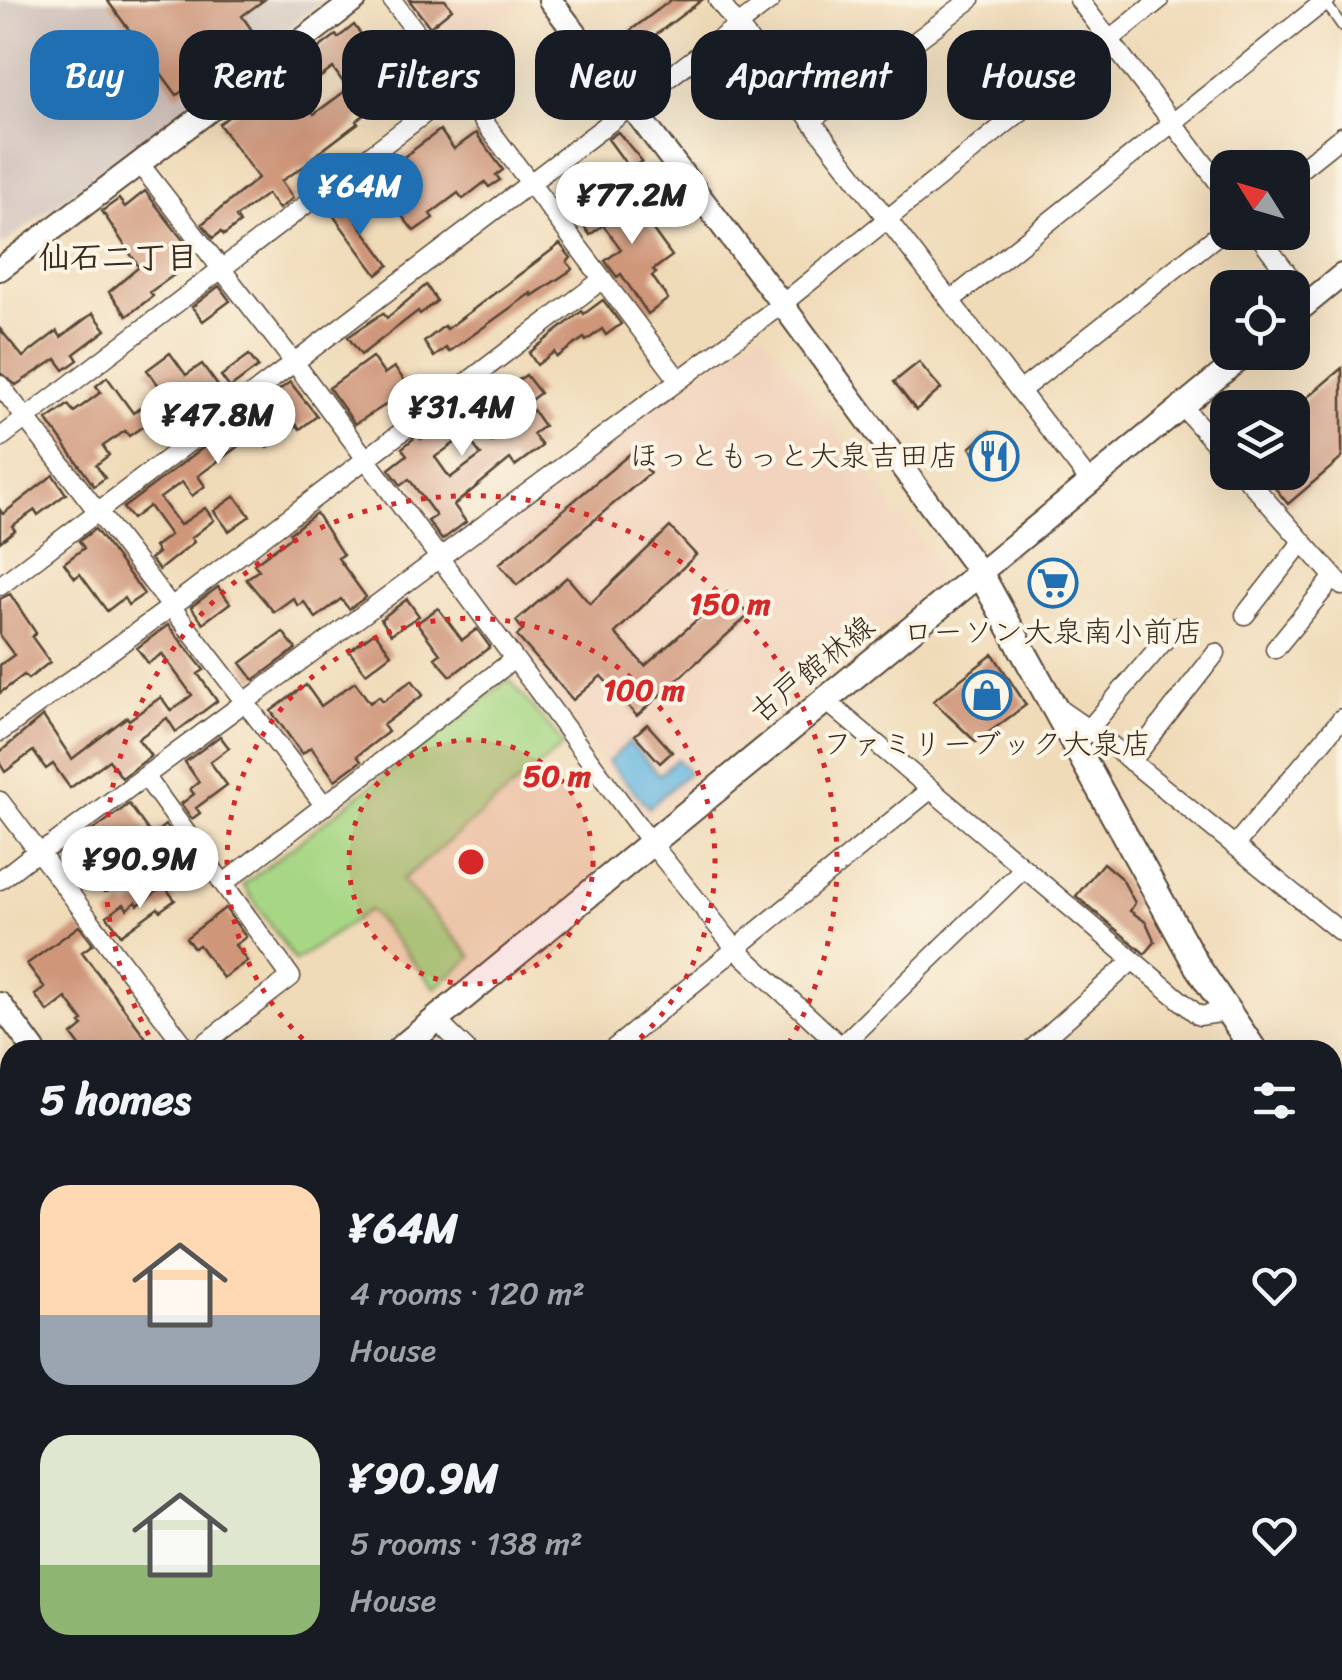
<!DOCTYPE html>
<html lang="en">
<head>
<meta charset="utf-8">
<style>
  body { margin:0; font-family:Sriracha,"Klee One",sans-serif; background:#20242c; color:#f1f3f6; height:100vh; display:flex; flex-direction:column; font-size:38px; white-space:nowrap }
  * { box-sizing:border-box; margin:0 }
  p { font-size:32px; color:#9ea1a6 }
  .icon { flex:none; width:55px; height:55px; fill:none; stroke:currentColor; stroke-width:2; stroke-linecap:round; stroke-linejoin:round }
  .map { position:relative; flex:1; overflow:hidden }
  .drawer { position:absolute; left:0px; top:1040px; width:1342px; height:640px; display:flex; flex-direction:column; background:#171b24; border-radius:30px 30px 0 0; box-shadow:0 10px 40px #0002 }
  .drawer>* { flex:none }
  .banner { position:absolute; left:30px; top:30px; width:1282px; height:90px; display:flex; gap:20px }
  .needle { width:65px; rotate:307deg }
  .controls { position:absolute; left:1210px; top:150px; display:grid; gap:20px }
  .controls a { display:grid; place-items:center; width:100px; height:100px; border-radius:20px; background:#171b24; box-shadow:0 10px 40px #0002; font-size:50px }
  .price { position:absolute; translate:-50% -85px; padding:0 22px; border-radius:35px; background:#fff; color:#222; font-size:32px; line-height:65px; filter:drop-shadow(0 2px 5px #0008) }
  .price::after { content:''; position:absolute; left:50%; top:60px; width:30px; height:22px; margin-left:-15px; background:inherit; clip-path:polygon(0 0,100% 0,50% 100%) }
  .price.on { background:#1f6fb2; color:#fff }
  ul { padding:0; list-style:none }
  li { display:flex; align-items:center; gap:30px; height:250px; padding:0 40px }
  li span { display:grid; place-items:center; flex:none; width:280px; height:200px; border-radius:30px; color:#555 }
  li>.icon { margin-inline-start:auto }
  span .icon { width:120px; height:120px; fill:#fffc; stroke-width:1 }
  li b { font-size:42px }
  h2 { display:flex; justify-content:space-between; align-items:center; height:120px; padding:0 40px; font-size:42px }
  .chip { padding:0 35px; border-radius:30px; background:#171b24; box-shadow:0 10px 40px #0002; font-size:35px; line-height:90px }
  .chip.on { background:#1f6fb2; color:#fff }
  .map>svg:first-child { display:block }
</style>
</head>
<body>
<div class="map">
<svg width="1342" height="1680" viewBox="0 0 1342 1680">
  <rect width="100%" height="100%" fill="#fcf5e5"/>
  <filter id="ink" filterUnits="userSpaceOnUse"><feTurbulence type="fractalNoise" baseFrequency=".01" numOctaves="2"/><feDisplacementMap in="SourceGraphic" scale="20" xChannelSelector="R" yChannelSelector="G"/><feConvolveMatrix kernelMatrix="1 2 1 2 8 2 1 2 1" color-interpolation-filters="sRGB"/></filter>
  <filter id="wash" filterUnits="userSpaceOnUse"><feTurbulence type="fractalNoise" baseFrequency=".0048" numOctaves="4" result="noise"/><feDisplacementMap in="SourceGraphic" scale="40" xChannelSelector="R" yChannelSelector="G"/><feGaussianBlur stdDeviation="2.25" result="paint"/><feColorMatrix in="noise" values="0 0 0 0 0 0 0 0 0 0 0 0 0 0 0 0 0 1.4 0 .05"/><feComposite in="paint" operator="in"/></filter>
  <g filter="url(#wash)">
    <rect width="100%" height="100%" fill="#f0dbb9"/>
    <path fill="#f2d4be" d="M401,0H515L518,4L446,60Z
      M760,330L939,566L934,585L646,820L454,564L456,554Z"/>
    <path fill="#cfc0ba" d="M0,0H325L0,247Z"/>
    <path fill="#a7d785" stroke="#718052" stroke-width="2.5" d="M509,679L564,745L402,880L472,957L435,988L369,910L295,961L243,885Z"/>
    <path fill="#65b6e0" stroke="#50707f" stroke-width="2.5" d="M629,742L659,775L677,759L689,772L649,808L608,762Z"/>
    <g id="blocks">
      <path fill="#cf967a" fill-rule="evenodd" d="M107,0H264L242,16L256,36L177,95Z
        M409,0H445L452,9L430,27Z
        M671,0H702L630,54L619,39Z
        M354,25L375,53L384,47L398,66L394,69L405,83L356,121L358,123L312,158L314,160L281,181L293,198L279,209L267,194L236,217L240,223L224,235L221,232L213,238L202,224L258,178L219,124L336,35L338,38ZM333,68L348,89L314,114L299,93Z
        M440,130L454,149L476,133L503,170L496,175L500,180L489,187L485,182L463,199L458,193L430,214L433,218L414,231L373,180Z
        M618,132L642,161L630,169L608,139Z
        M621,186L672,256L653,270L656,273L652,276L668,299L648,314L621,274L617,277L605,261L621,249L603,225L590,235L581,222L611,199L609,196Z
        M145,191L193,253L170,270L174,275L150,292L153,296L127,316L109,292L139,267L102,211L119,199L125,207Z
        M343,202L389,265L377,275L330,211Z
        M560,244L571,258L567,262L573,269L532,296L531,293L449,352L446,348L434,357L424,342L444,326L447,329Z
        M426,285L437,301L420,314L418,311L361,355L348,337L383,313L387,318Z
        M219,286L230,301L203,321L192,307Z
        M603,300L621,324L606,335L602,329L586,341L584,338L557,357L554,352L537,365L529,353L582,311L584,314Z
        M93,313L106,330L74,354L78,360L64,370L56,359L16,385L0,373V329L23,357L57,331L61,337Z
        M170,353L186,375L202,364L218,386L202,397L199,394L179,409L175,404L129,436L125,431L103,446L109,455L96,465L105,478L94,486L47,420L68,405L74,412L101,392L96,386L107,377L133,413L163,391L147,370Z
        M249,355L258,367L230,388L221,376Z
        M372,357L384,374L394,367L411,389L355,424L329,388Z
        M919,362L941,389L916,410L894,382Z
        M1342,368V458L1288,504L1271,483L1283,472H1292V465L1298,460L1292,453V410Z
        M526,375L540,393L520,408L506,389Z
        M290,382L317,416L300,429L297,425L267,448L256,433L198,476L205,486L192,496L182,482L160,498L180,525L205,508L214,520L191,538L194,542L159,570L150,559L158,553L154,547L170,535L149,506L132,519L123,508Z
        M484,386L497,404L475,420L491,442L533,410L544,426L533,434L542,446L515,466L510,459L454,505L466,522L442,540L428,521L436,516L409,479L401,485L389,469L407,455L402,448L418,435L421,439L444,423L445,425L471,406L466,400ZM466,435L481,455L450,478L435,457Z
        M990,431L1014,461L994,477L970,448Z
        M632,452L650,473L517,585L499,564Z
        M53,475L66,494L38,515L35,510L12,526L15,530L0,542V510L3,514Z
        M235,496L250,516L229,531L214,511Z
        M316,513L343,555L338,558L366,597L349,609L341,599L316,618L304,602L298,606L293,598L274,612L246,579L259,570L254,564L292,536L290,533Z
        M670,527L696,555L615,633L645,666L728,592L749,615L637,716L601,676L573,700L517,636L523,630L516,621L567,577L590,604Z
        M95,529L144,594L128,605L124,598L107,611L80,574L75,578L64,563L84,548L79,541Z
        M1054,569L1066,582L1045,601L1032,587Z
        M218,587L230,603L203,623L191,607Z
        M10,594L36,633L32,637L50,662L28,679L24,675L0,693V665L14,655L0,636V599Z
        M407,599L419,616L391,634L381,619Z
        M438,608L462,640L477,629L490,647L451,676L435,658L440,654L417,623Z
        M168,625L204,670L198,674L217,701L176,732L167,718L138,739L151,756L122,778L109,760L70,788L53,764L46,769L33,751L5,772L0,764V752L43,716L72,759L127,717L129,720L161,697L171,711L192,695L162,654L148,663L137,648Z
        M283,632L296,649L254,680L241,663Z
        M375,632L391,654L366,673L349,651Z
        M993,654L1026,705L976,742L933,701Z
        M412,680L423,695L383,725L388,732L357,756L361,761L335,780L311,747L302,754L271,711L306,685L321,706L355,682L370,703L379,696L383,701Z
        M647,724L672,752L660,763L635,735Z
        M220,736L229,748L210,762L227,785L196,808L200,813L192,819L181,804L194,794L190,789L199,782L185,762Z
        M129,804L152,836L165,825L188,857L157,883L143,863L119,879L115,874L107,879L92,861L83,868L76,859L69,865L61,854Z
        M1103,863L1122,879L1135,903L1130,911L1146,922L1155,942L1145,954L1076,896Z
        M164,886L175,900L160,911L158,908L121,935L107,916L124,904L127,909L136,902L138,905Z
        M225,908L246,937L235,945L247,961L223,978L199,945L194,948L186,938Z
        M79,926L93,944L82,952L155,1050H83L72,1035L83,1026L80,1023L83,1021L66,998L48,1012L35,995L45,988L27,964Z"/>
    </g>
  </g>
  <g filter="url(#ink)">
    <use href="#blocks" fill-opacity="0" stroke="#564535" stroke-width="2.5"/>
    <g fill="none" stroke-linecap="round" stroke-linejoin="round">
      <g stroke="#564535" stroke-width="12">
        <path id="service" d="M1325,2L1342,26
          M1332,1217L1342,1235"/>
      </g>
      <g stroke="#564535" stroke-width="21">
        <path id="minor" d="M392,0L678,379
          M718,0L1090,482
          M1079,0L1228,195
          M812,120L970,0
          M139,163L300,370L651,843L736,949L845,1050
          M1292,176L1342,136
          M1256,232L1309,302
          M950,301L1326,0
          M0,385L325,806
          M1020,391L1228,227
          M1182,406L1228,458
          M0,438L457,89
          M1241,472L1342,586
          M0,586L771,0
          M1245,615L1302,542
          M1275,649L1334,577
          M825,700L1199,1016L1227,1012
          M1056,707L1111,745L1342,933
          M1088,730L1176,627
          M0,732L171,607L603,279
          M1131,762L1216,653
          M145,776L291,977L196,1050
          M0,801L188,1050
          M1234,846L1342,718
          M0,880L27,859L52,845L782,304L1159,0
          M224,883L514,659
          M436,1020L467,1050
          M612,1050L931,789
          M837,1050L1023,869
          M1031,1050L1132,961
          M0,1216L10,1229
          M1332,1400L1342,1389
          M1332,1585L1342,1602
          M0,1643L10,1637
          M295,1670L303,1680
          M443,1670L451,1680
          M947,1670L952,1680
          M227,1680L242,1670
          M708,1680L724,1670
          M1062,1680L1080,1670"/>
      </g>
      <g stroke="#564535" stroke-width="26">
        <path id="tertiary" d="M550,0L782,304L980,573L1248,352
          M0,269L355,0
          M1292,316L1342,275
          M0,1004L34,1050"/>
      </g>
      <g stroke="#564535" stroke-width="29">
        <path id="secondary" d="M399,1050L980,573L1197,966L1254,1050
          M1332,1130L1342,1138
          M0,1377L10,1369"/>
      </g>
      <use href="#service" stroke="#fff" stroke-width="9"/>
      <use href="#minor" stroke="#fff" stroke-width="18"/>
      <use href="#tertiary" stroke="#fff" stroke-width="22"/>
      <use href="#secondary" stroke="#fff" stroke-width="25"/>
    </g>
  </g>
  <circle cx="471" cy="862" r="122" fill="#d62828" fill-opacity=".12"/>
  <g fill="none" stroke="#d62828" stroke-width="5" stroke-dasharray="5 10">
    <circle cx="471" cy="862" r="122"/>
    <path d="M314 1049A244 244 0 1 1 628 1049"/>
    <path d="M156 1048A366 366 0 1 1 786 1048"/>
  </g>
  <defs>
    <g id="restaurant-ring" transform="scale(2.5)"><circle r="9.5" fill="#fcf5e5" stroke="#1f6fb2" stroke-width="1.5"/><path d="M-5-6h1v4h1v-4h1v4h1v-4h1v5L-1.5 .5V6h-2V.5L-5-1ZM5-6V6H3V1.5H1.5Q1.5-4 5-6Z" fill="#1f6fb2"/></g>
    <g id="supermarket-ring" transform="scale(2.5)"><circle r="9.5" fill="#fcf5e5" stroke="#1f6fb2" stroke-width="1.5"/><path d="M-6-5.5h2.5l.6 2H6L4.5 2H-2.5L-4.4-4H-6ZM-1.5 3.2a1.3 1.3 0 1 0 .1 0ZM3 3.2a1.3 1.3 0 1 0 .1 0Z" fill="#1f6fb2"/></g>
    <g id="shop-ring" transform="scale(2.5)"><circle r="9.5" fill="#fcf5e5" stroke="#1f6fb2" stroke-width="1.5"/><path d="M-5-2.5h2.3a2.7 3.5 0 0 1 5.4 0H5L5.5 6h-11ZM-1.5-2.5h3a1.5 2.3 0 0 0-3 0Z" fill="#1f6fb2"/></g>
  </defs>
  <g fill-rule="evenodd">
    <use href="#restaurant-ring" x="994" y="456"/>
    <use href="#supermarket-ring" x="1053" y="583"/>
    <use href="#shop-ring" x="987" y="695"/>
  </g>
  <g text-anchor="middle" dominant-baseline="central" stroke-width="8" stroke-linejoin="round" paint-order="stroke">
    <g font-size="30" fill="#3b2a1e" stroke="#fcf5e5">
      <text x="959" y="456" text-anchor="end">ほっともっと大泉吉田店</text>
      <text x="1053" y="632">ローソン大泉南小前店</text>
      <text x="987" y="744">ファミリーブック大泉店</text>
    </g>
    <g font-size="30" fill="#3b2a1e" stroke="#fcf5e5">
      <text transform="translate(812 669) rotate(-39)">古戸館林線</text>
    </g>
    <g font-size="32" font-weight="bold" fill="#3b2a1e" stroke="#fcf5e5">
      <text x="118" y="257">仙石二丁目</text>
    </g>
  </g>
  <circle cx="471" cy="862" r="15" fill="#d62828" stroke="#fcf5e5" stroke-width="5"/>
  <g font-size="30" text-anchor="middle" font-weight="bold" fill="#d62828" stroke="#fcf5e5" stroke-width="8" stroke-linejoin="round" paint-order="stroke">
    <text x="730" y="614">150 m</text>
    <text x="644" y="700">100 m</text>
    <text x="557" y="786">50 m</text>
  </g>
</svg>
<div class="controls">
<a><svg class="needle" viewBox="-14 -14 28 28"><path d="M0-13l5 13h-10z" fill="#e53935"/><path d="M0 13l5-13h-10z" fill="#9ea1a6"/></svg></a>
<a><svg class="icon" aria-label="locate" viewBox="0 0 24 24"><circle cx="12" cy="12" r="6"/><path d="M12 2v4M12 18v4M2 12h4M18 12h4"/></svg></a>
<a><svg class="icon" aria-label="layers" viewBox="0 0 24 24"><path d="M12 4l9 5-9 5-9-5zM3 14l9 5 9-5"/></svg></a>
</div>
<b class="price on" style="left:360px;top:238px">¥64M</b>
<b class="price" style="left:632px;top:247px">¥77.2M</b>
<b class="price" style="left:462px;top:459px">¥31.4M</b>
<b class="price" style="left:218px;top:467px">¥47.8M</b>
<b class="price" style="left:140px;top:911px">¥90.9M</b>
<div class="banner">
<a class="chip on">Buy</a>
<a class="chip">Rent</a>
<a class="chip">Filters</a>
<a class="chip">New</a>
<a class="chip">Apartment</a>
<a class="chip">House</a>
</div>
<section class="drawer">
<h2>5 homes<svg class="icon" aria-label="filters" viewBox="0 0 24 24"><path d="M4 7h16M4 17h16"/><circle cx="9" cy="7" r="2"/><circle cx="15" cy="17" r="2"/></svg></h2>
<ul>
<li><span style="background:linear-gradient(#ffd9b3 65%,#9aa5b1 0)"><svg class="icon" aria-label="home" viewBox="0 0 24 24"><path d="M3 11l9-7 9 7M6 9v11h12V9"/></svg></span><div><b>¥64M</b><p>4 rooms · 120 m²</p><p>House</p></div><svg class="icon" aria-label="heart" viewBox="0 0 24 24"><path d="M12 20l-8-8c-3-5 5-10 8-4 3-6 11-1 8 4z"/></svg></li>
<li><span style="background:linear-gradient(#dfe7d0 65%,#8fb573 0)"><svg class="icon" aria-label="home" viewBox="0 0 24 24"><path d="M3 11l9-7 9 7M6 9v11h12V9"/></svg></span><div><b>¥90.9M</b><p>5 rooms · 138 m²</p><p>House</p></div><svg class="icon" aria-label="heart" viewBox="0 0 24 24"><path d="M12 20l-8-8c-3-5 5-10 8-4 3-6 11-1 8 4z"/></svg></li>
</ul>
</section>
</div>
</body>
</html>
